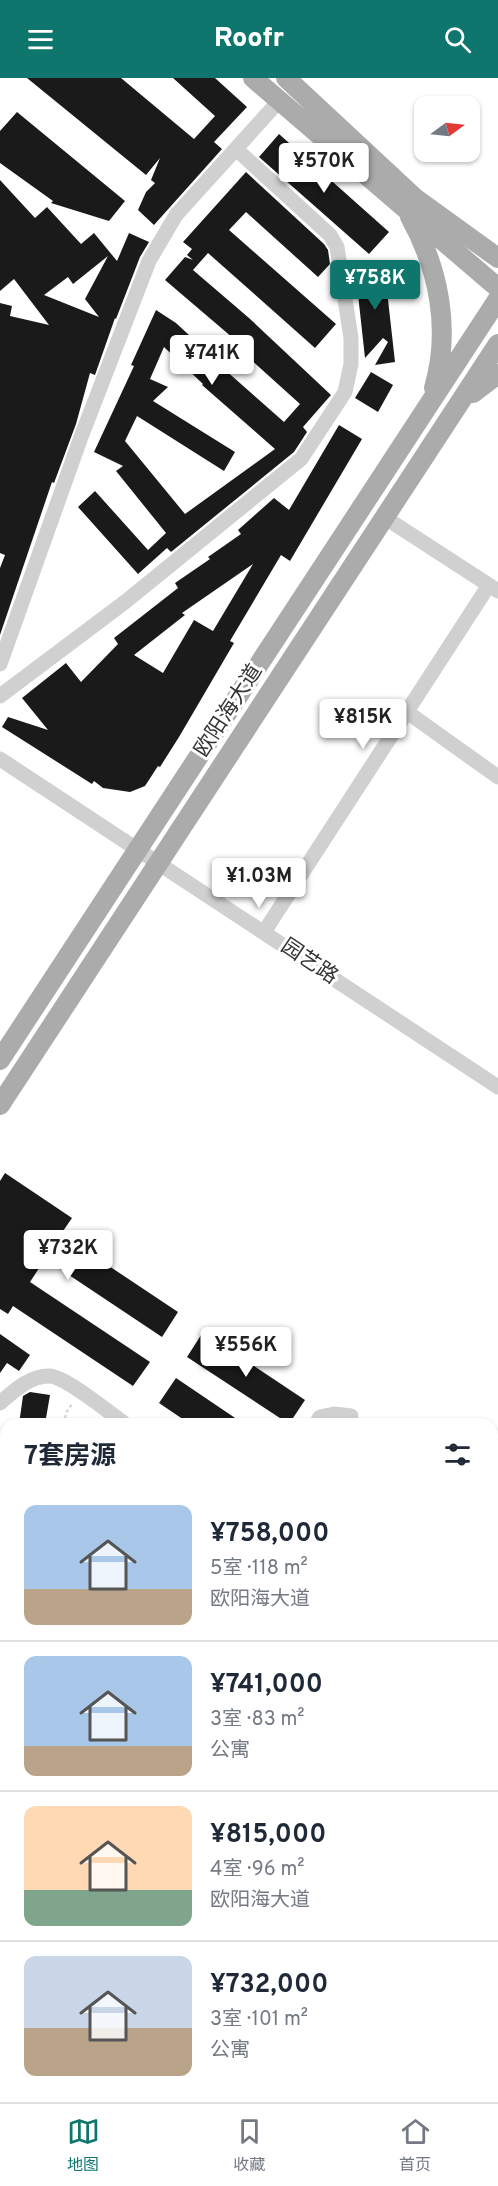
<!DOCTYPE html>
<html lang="zh">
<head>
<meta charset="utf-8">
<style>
  body { margin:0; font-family:Overpass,"Noto Sans SC",sans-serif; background:#f2f2f3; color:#1f2937; height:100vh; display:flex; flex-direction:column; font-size:22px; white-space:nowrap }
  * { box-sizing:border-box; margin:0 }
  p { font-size:20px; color:#747a83 }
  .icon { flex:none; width:33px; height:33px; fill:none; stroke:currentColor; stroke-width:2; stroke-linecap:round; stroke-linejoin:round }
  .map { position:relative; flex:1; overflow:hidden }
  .details { position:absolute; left:0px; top:1340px; width:498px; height:686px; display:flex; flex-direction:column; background:#fff; border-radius:18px 18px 0 0; box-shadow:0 2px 4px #0004 }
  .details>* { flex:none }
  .needle { width:39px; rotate:75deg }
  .controls { position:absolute; left:414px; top:18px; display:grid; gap:12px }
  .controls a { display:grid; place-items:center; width:66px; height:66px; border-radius:12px; background:#fff; box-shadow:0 2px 4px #0004; font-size:30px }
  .price { position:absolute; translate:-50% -51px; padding:0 14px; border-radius:6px; background:#fff; color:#222; font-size:20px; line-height:39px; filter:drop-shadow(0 2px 3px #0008) }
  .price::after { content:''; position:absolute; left:50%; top:36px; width:18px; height:14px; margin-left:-9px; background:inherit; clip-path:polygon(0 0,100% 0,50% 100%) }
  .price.selected { background:#0f766e; color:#fff }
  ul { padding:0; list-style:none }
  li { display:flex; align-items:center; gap:18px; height:150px; padding:0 24px }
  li+li { border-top:2px solid #e0e1e3 }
  li span { display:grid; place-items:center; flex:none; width:168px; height:120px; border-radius:12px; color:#555 }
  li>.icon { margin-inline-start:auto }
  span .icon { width:72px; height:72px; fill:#fffc; stroke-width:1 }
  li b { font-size:26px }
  h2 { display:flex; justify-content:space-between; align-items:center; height:72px; padding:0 24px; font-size:26px }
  header { display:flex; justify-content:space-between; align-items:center; height:78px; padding:0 24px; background:#0f766e; color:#fff; font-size:27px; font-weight:800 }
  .tab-bar { display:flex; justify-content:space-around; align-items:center; height:84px; border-top:2px solid #e0e1e3; background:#fff; font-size:16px; color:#747a83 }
  .tab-bar a { display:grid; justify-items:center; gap:3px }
  .tab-bar .selected { color:#0f766e }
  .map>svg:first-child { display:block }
</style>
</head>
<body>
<header><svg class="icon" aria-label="menu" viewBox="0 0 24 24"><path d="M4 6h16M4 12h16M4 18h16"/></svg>Roofr<svg class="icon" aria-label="search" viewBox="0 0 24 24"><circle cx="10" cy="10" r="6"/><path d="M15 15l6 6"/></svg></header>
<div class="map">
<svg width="498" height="2024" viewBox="0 0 498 2024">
  <rect width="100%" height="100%" fill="#fff"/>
  <path fill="#cfe2ee" d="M492,1492L498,1499V1534L492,1531Z"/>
  <path fill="#1a1a1a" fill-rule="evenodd" d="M27,0H121L194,61L215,38L173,0H215L247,29L214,64L222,71L154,147L138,132L146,114L155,105L151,102L160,80L146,97Z
    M17,34L125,123L109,143L51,125L53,123L0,85V53Z
    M279,56L389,154L369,176L259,79Z
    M246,94L324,166L328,172L330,186L318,199L246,134L229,152L336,246L315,270L208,175L193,192L249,240L331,317L303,349L307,354L294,374L171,474L167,470L138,496L78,429L95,413L148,472L166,455L116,393L123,388L94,374L134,288L131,287L156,232L176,245L216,282L215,283L284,344L300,326L237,269L240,266L165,202L185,179L193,182L187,177L192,171L183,164ZM164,269L203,306L202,307L275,371L185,436L125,363L137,338L224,393L235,374L153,323L168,309L150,301Z
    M0,102L35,140L47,129L81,166L94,155L117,183L129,155L149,164L140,179L116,241L115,240L95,297L90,295L76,346L54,405L52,404L0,557V490L5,477L0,475V225L12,228L10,238L49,247L14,201L0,213ZM108,178L85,221L99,239L44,217L68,199L73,206Z
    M384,186L395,284L375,287L388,264L383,260L365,280L355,189Z
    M371,294L393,307L378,334L355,320Z
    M339,347L362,361L290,483L281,477L230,563L234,565L179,659L160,689L158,688L145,708L130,714L103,710L94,703L92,706L2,649L8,639L48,652L22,620L66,585L81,604L118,566L114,560L178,510L175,505L210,481L208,479L241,456L238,452L274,420L289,432ZM253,486L213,553L194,542L163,595L134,577L185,537L182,535Z
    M5,1095L72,1140L61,1156L178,1234L162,1259L45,1181L30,1204L150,1284L133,1308L13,1228L8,1236L0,1231V1103Z
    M203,1254L305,1322L289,1346L187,1279Z
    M0,1256L30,1277L19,1293L7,1285L0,1295Z
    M176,1300L244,1346H190L159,1325Z
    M30,1314L50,1317L45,1346H19L23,1318Z"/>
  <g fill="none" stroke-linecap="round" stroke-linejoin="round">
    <path stroke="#cdcdcd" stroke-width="2" stroke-dasharray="3 3" stroke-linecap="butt" d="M64,1346L66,1335L72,1326"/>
    <path stroke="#d0d0d0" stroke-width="15" d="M384,439L498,513
      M0,586L81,359L149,183L176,137L279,23
      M0,618L125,524L301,381L345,314L351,286V260L337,169L330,157L236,71
      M407,634L498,699
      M0,681L498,1009
      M264,854L489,507
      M0,1325C14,1313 29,1298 49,1298C65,1298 110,1335 125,1346
      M316,1346L320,1339L334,1336L351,1338
      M492,1458L498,1460
      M492,1567H498
      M0,1630L6,1638
      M492,1695L498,1699
      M492,1878V1892
      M492,1922V1926
      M45,2024L48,2019"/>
    <path stroke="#ababab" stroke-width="20" d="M253,0L498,210
      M286,0L415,120L498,180
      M410,139C439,191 451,252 434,310
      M473,315L498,296
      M0,982L498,221
      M0,1027L498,266
      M0,1724L6,1728
      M443,2019L451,2024"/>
  </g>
  <g text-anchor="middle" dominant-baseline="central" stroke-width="6" stroke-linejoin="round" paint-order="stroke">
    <g font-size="21" fill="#333" stroke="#fff">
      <text transform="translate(229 633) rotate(-57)">欧阳海大道</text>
      <text transform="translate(309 884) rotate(34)">园艺路</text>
    </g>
  </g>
</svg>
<div class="controls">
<a><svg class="needle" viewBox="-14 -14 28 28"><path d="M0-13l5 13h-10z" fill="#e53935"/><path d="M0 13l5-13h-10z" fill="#747a83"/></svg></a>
</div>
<b class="price" style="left:324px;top:116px">¥570K</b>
<b class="price selected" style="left:375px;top:233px">¥758K</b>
<b class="price" style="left:212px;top:308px">¥741K</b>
<b class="price" style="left:363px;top:672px">¥815K</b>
<b class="price" style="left:259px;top:831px">¥1.03M</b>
<b class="price" style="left:68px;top:1203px">¥732K</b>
<b class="price" style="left:246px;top:1300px">¥556K</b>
<section class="details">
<h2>7套房源<svg class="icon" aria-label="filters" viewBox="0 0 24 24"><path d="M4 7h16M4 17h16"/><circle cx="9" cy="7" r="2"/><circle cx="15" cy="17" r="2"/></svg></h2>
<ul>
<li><span style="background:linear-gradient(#a9c7e8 70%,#b9a48a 0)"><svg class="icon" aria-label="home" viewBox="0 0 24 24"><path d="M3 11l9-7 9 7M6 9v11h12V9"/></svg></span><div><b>¥758,000</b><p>5室 · 118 m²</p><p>欧阳海大道</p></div></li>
<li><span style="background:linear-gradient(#a9c7e8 75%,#b9a48a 0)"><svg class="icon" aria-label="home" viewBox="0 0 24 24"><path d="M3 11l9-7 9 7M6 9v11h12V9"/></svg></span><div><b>¥741,000</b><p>3室 · 83 m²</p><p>公寓</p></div></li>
<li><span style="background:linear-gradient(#ffd9b3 70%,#7fa58c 0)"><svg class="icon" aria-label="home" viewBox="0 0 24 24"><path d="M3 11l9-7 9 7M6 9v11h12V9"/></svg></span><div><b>¥815,000</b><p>4室 · 96 m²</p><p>欧阳海大道</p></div></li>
<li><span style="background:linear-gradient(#c9d6e8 60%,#b9a48a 0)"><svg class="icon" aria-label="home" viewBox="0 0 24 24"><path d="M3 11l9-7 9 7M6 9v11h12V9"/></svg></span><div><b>¥732,000</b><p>3室 · 101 m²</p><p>公寓</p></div></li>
</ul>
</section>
</div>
<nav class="tab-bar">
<a class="selected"><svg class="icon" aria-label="map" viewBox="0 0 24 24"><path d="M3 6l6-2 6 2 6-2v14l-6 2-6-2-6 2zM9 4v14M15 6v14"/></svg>地图</a>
<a><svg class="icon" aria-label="saved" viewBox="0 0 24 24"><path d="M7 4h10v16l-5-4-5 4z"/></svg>收藏</a>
<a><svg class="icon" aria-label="home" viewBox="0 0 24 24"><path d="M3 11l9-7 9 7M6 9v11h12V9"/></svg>首页</a>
</nav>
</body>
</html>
